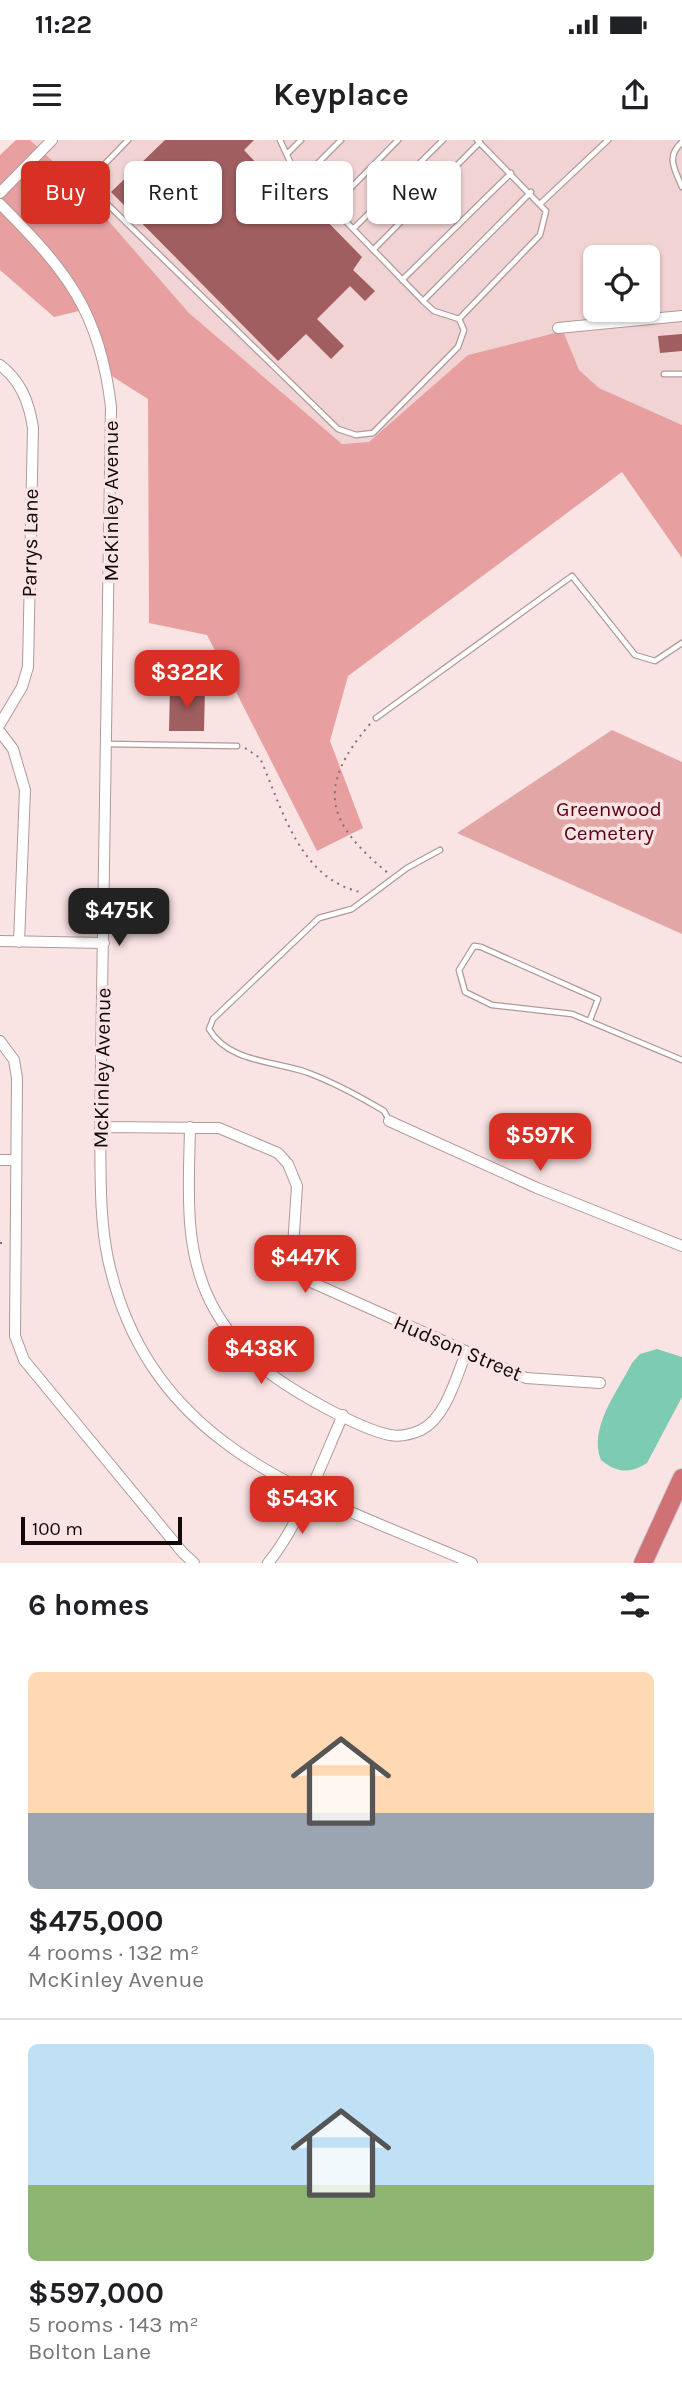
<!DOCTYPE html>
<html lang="en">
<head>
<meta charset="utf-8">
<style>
  body { margin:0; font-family:Karla,sans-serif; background:#f2f2f2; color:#202124; height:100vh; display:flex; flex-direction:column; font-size:26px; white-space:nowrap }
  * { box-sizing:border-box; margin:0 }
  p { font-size:23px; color:#757577 }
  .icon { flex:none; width:38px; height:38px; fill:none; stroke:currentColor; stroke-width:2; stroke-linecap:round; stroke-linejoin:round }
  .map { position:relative; height:1423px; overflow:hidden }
  .sheet { display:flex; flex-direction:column; background:#fff; flex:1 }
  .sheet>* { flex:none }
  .top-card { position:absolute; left:21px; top:21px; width:640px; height:63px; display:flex; gap:14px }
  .tools { position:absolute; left:583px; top:105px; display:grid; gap:14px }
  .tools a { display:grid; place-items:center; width:77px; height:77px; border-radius:10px; background:#fff; box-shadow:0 2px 5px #0004; font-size:35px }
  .scale { position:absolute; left:21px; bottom:18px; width:161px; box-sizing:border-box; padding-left:7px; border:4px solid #11090a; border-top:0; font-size:19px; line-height:24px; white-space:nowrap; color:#11090a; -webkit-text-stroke:5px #fae3e3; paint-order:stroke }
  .price { position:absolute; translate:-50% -60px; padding:0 16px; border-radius:14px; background:#d93025; color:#fff; font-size:23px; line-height:46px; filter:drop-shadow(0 2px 4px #0008) }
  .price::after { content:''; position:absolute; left:50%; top:42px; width:21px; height:16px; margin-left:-10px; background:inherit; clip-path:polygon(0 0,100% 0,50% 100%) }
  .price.on { background:#222; color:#fff }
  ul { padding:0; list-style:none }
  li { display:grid; align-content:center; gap:14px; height:371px; padding:0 28px }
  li+li { border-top:2px solid #e0e0e0 }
  li span { display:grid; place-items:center; height:217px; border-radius:10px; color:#555 }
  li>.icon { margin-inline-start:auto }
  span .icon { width:126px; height:126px; fill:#fffc; stroke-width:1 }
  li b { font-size:30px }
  h2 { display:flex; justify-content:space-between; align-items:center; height:84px; padding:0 28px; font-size:30px }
  .pill { padding:0 24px; border-radius:10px; background:#fff; box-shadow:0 2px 5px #0004; font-size:24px; line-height:63px }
  .pill.on { background:#d93025; color:#fff }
  .status { display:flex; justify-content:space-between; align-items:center; height:49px; padding:0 35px; background:#fff; direction:ltr }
  .status svg { height:19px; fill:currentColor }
  header { display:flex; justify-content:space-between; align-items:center; height:91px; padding:0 28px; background:#fff; font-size:32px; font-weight:700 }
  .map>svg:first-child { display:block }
</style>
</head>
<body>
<div class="status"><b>11:22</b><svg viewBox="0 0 49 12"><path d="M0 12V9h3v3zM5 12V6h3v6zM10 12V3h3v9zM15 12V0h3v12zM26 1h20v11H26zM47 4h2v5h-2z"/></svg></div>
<header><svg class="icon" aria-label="menu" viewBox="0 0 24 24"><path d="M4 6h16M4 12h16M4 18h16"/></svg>Keyplace<svg class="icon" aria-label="share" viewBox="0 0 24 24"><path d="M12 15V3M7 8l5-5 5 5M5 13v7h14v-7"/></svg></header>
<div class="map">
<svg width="682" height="1423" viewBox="0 0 682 1423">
  <rect width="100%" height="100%" fill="#fae3e3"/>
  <path fill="#f2d3d3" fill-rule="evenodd" d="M30,0H682V285L599,248L579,230L563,192L468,215L369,303L341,304L189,173L72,39ZM595,117H648V170H595Z"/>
  <path fill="#e3a6a7" d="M612,590L682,622V794L457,693Z"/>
  <path fill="#e79fa0" d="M16,0H30L72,39L189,173L342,304L369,302L468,215L563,191L579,230L599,248L682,285V418L622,332L348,536L330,601L363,688L317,711L207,495L149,483L148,259L107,233L83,170L54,177L0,130V15Z"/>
  <path fill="#7dcbb2" d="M657,1209L682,1217V1257L647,1323C630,1334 617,1333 601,1320C588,1288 618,1251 632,1223L640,1214Z"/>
  <path fill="#a05e60" d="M165,0H254L244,10L262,29L269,22L362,117L353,130L375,151L365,161L350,146L317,179L344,206L331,219L306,194L278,221L111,52Z
    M682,194V211L660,213L658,196Z
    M170,548H205L204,591H169Z"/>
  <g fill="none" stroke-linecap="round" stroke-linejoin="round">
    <g stroke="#af9a9a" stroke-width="7">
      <path id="lane" d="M128,0L98,31L93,45L101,58L338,289L356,295L373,293L458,207L464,190L459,179L434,171L423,161L292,26L280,0
        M682,2C666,17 674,28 682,47
        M287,14L301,0
        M303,38L341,0
        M540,64L608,0
        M332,67L398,0
        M353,89L443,0
        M373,110L480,2
        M402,140L511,33
        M423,161L531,52
        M459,179L540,95L546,71L477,0
        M664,234H682
        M376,578L572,436L635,515L655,521L682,503
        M107,604L237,606
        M590,880L598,859L481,807L474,806L459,830L465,852L492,865L572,874L682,920
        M389,980L384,971C359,956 333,942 306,932C274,921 228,922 209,889L213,879L319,778L352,769L407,728L440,710"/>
    </g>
    <g stroke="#af9a9a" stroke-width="12">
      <path id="street" d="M0,53L52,0
        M0,64C66,130 100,171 111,267L100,987C101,1031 99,1076 108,1119C150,1312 313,1354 472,1423
        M558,188L682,176
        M0,225C21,241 29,262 33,288L28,527L22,547L0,584
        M0,592L13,609L25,650L19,802
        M0,801L104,803
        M0,901L14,920L17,938L15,1196L24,1220L183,1413L194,1423
        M389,981L537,1048L682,1106
        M100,987L219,988L278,1013L288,1024L297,1046L293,1107L298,1126L311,1142L526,1238L600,1243
        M190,987C189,1046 183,1106 210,1161C223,1187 244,1213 267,1231C292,1251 359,1289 390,1295C400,1297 412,1294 421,1290C446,1278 456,1237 466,1213
        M0,1020H15
        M268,1423C300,1384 322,1322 343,1275"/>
    </g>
    <g stroke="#cfcece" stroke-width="20">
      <path id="highway" d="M643,1423L682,1338"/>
    </g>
    <path stroke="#827273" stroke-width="2" stroke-dasharray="2 5" stroke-linecap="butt" d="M370,584C315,648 327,683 388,733
      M245,608L260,618C282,668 299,738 360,752
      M0,1103H3"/>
    <use href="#lane" stroke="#fff" stroke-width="4.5"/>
    <use href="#street" stroke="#fff" stroke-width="10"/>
    <use href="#highway" stroke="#cf7175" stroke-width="18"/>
  </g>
  <g text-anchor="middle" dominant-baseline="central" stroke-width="7" stroke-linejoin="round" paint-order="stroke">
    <g font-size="21" fill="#11090a" stroke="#fae3e3">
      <text transform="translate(111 361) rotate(-90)">McKinley Avenue</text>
      <text transform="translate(30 403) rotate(-89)">Parrys Lane</text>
      <text transform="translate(102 928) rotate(-89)">McKinley Avenue</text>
      <text transform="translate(458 1208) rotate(23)">Hudson Street</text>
    </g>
    <g font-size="21" fill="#5a0315" stroke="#fae3e3">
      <text x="609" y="669">Greenwood<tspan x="609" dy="24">Cemetery</tspan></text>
    </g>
  </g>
</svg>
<div class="tools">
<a><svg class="icon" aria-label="locate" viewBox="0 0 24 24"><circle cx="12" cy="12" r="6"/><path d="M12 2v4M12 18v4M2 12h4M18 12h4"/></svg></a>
</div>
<div class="scale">100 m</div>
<b class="price" style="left:187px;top:570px">$322K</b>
<b class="price on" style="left:119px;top:808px">$475K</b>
<b class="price" style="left:540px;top:1033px">$597K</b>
<b class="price" style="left:305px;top:1155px">$447K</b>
<b class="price" style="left:261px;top:1246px">$438K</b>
<b class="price" style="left:302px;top:1396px">$543K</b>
<div class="top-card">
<a class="pill on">Buy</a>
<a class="pill">Rent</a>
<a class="pill">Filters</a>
<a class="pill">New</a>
</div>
</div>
<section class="sheet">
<h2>6 homes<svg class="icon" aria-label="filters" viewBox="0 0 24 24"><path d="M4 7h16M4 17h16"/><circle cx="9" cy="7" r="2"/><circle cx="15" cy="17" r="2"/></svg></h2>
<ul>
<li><span style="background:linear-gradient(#ffd9b3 65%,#9aa5b1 0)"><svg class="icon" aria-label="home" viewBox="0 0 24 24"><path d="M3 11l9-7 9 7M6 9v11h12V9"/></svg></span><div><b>$475,000</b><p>4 rooms · 132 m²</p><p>McKinley Avenue</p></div></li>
<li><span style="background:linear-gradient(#bfe0f5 65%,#8fb573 0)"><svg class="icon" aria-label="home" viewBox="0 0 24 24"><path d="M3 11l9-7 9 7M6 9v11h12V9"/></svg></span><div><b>$597,000</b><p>5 rooms · 143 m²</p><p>Bolton Lane</p></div></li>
</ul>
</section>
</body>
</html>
